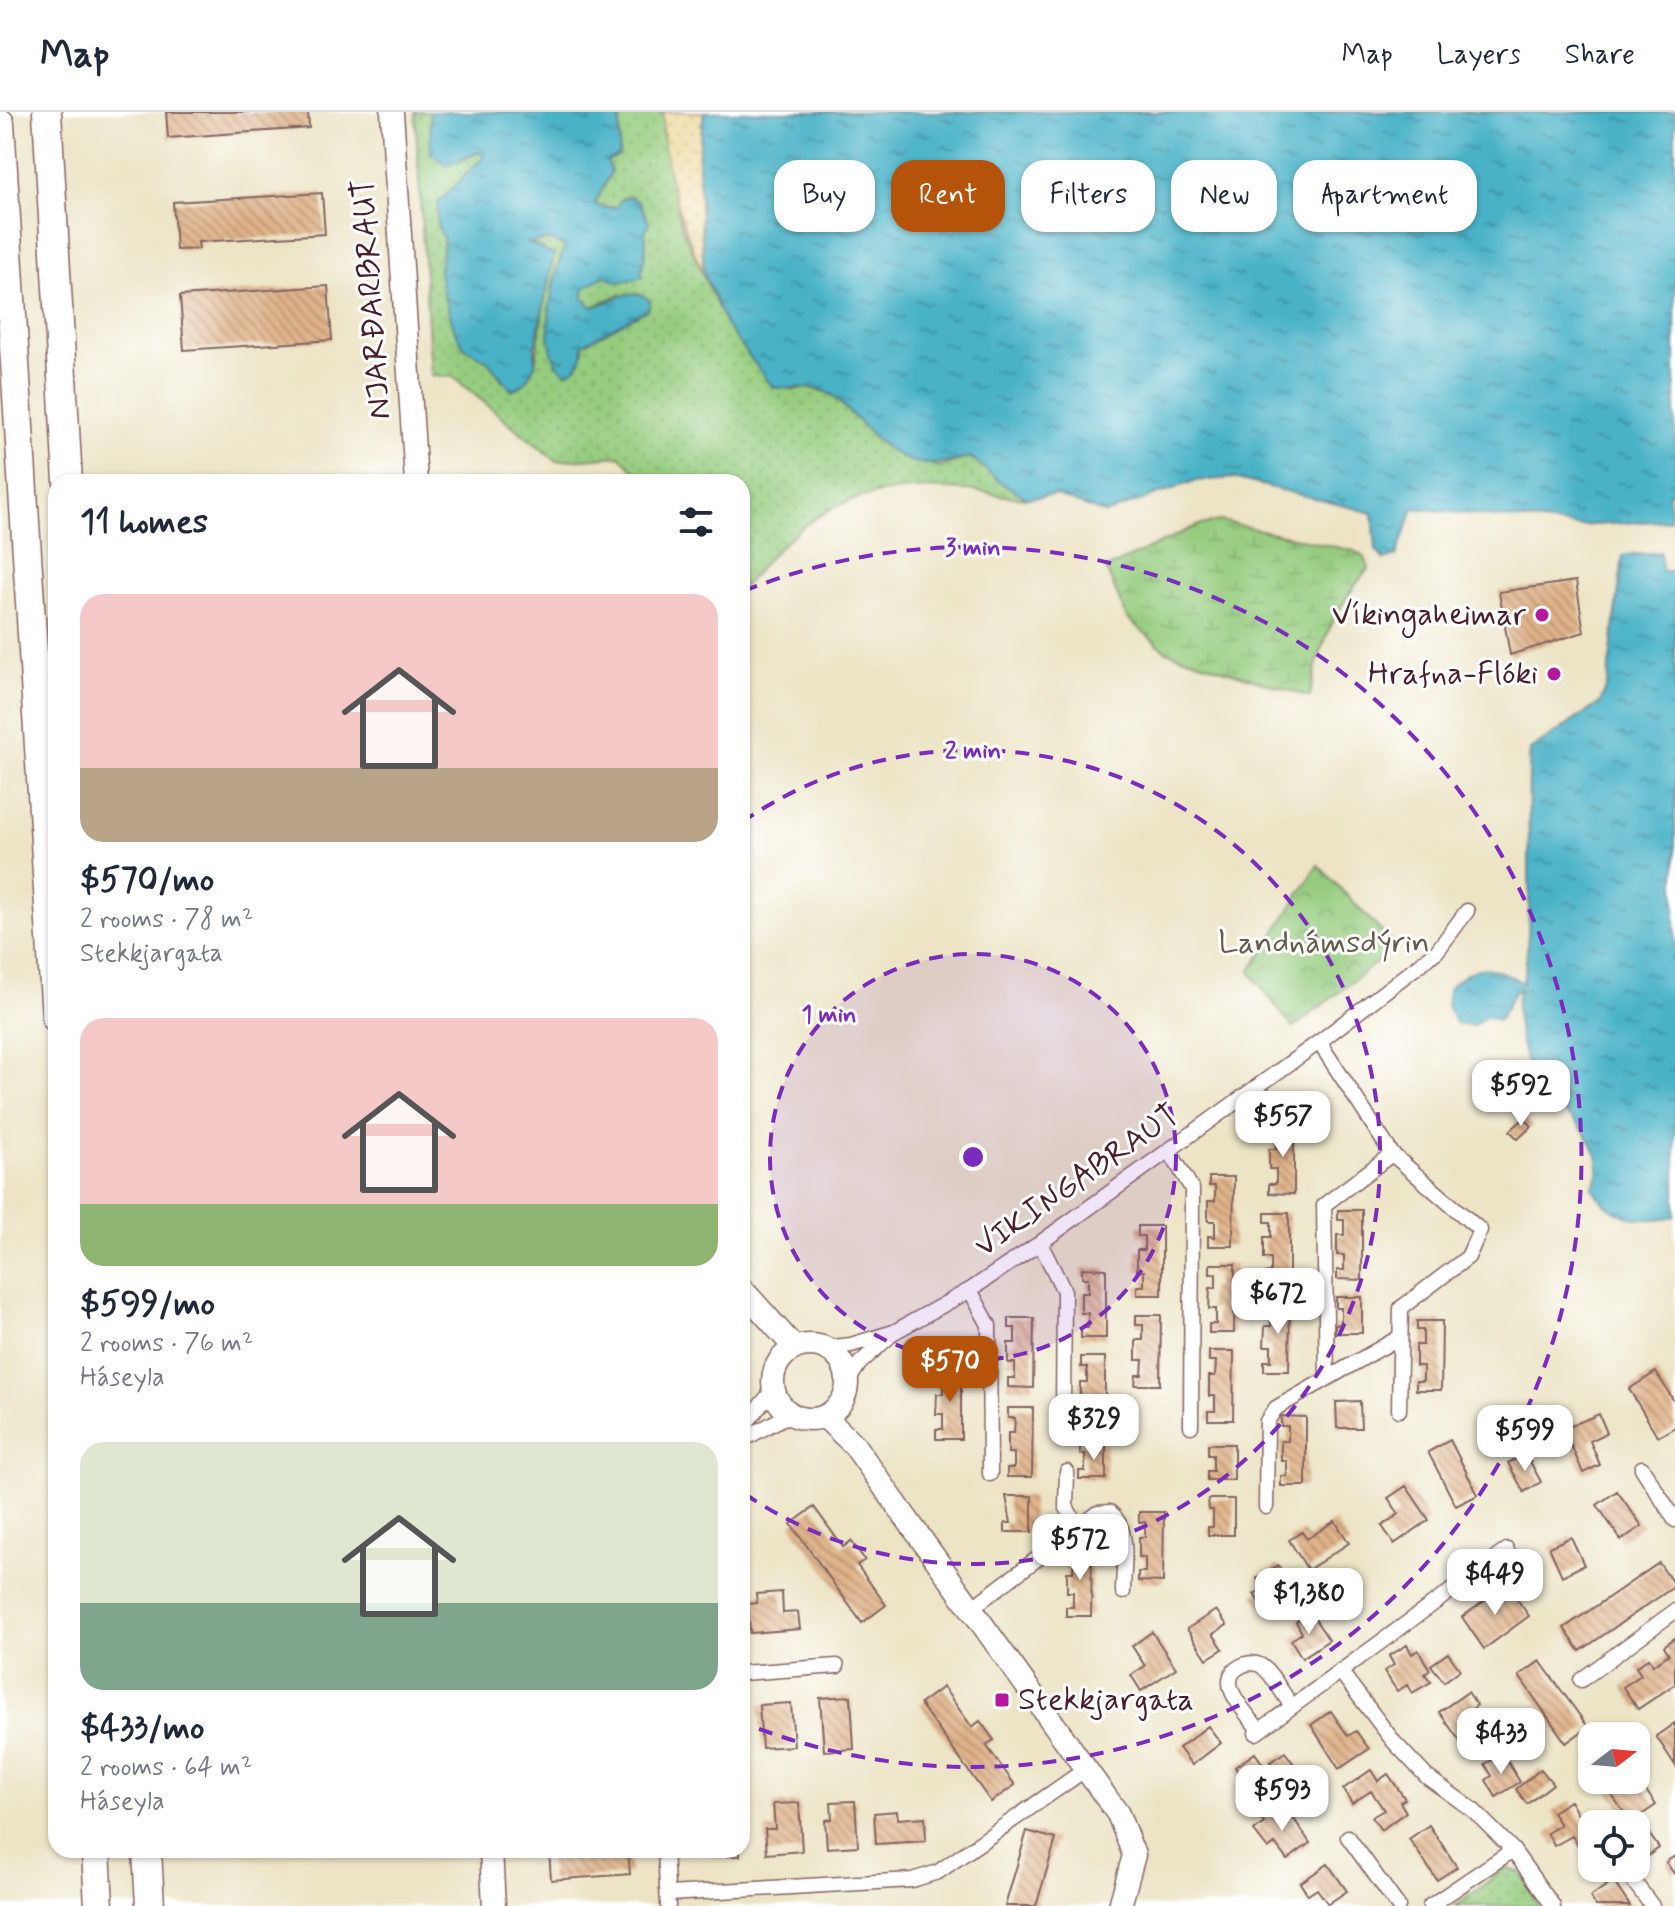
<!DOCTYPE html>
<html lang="en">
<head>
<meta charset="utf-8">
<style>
  body { margin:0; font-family:Mynerve,sans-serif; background:#f2f2f3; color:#1f2937; height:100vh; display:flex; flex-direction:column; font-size:30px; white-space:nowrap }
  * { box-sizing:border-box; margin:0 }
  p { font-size:26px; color:#747a83 }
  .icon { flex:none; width:44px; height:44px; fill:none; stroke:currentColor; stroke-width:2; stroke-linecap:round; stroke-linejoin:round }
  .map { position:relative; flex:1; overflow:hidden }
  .sheet { position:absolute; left:48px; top:362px; width:702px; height:1384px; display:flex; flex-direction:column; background:#fff; border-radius:24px; box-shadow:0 2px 6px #0004 }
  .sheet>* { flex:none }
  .guide { position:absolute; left:774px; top:48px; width:760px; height:72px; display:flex; gap:16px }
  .needle { width:52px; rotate:74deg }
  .buttons { position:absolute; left:1578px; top:1610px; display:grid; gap:16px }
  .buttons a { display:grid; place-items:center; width:72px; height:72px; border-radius:16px; background:#fff; box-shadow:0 2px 6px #0004; font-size:40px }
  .price { position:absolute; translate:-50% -68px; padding:0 18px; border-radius:16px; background:#fff; color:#222; font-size:26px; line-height:52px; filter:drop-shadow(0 2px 4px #0008) }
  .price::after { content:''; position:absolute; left:50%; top:48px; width:24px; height:18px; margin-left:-12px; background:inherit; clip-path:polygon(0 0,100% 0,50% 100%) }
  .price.on { background:#b45309; color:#fff }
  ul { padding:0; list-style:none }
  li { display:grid; align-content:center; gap:16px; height:424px; padding:0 32px }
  li span { display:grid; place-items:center; height:248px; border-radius:24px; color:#555 }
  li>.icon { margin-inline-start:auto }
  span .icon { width:144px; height:144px; fill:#fffc; stroke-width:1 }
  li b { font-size:34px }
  h2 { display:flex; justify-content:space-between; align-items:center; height:96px; padding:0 32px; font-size:34px }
  .pill { padding:0 28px; border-radius:24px; background:#fff; box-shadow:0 2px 6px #0004; font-size:28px; line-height:72px }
  .pill.on { background:#b45309; color:#fff }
  header { display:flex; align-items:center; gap:48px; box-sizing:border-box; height:112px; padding:0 40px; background:#fff; border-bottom:2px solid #e0e1e3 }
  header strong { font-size:38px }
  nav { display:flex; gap:44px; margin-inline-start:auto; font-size:28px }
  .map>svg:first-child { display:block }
</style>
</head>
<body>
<header>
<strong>Map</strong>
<nav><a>Map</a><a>Layers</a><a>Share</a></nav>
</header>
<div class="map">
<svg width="1675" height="1794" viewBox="0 0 1675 1794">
  <defs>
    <pattern id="grass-dots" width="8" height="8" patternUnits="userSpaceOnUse" patternTransform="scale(2)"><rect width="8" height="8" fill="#95cc7e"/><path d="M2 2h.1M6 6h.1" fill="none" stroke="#82af6d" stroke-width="1.8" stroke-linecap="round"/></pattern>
    <pattern id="wetland-marsh" width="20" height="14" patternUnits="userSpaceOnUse" patternTransform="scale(2)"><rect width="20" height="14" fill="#95cc7e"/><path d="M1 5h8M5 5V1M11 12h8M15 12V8" fill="none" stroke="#82af6d"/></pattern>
    <pattern id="sand-dots" width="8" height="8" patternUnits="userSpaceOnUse" patternTransform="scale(2)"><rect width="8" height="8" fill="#eeda9e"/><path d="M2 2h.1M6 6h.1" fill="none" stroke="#cebb88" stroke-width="1.8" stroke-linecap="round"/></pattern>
    <pattern id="park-crowns" width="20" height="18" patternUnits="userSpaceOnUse" patternTransform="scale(2)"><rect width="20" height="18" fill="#95cc7e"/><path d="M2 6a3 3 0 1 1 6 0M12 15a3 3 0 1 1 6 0" fill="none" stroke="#82af6d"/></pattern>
    <pattern id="water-ripples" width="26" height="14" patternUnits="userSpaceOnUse" patternTransform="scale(2)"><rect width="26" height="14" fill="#48b2c7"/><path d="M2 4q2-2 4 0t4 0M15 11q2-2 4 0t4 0" fill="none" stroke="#3e90a2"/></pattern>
    <pattern id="building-back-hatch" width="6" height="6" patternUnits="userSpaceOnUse" patternTransform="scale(2)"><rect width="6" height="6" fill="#dfb389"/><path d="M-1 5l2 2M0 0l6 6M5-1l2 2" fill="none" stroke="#b79170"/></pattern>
  </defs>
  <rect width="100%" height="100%" fill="#fff"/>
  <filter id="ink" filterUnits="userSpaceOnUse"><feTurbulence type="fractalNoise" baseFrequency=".0125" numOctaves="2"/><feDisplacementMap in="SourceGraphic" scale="16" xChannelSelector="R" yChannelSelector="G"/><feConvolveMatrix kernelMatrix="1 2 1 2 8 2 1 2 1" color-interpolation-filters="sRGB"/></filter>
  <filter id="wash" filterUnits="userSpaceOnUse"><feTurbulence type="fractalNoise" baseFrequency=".006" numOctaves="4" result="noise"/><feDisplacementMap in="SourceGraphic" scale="32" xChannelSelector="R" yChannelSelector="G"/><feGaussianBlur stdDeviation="1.8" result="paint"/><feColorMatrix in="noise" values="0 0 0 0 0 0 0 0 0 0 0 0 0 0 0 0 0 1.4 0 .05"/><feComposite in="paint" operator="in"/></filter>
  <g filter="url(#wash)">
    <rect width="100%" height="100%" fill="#ece4c5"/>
    <path fill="url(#grass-dots)" stroke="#707654" stroke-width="2" d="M415,0H430L432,40L458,51L478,40L485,43L437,111L444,129L439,157L442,177L455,219L464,235L489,250L503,269L535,253L548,165L544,137L528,131L550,128L565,134C550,170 544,214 556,253L583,241V232L648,197L620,182L592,195L583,186L584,176L604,164L641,157C653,121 643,118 617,95L605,96L595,92L611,60L607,49L619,43L620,0H663V23L681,113L726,214L792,278L809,276L830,281L884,335L939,355L971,345L1000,370L1027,386C1005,386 987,379 966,378C861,370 807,394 742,477V370H646L620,344L556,349L453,265L431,263Z
      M1507,1755L1522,1762L1539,1794H1456Z"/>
    <path fill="url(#wetland-marsh)" stroke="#707654" stroke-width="2" d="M1220,409L1354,439L1365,446L1369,456C1336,494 1317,535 1310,585L1166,539L1127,506L1106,457L1196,414Z"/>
    <path fill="url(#sand-dots)" stroke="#9c7c64" stroke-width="2" d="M663,0H704L698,49L704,161C680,111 661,56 663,0Z"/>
    <path fill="url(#park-crowns)" stroke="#707654" stroke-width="2" d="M1318,753L1396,835L1293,916L1250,860Z"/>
    <path fill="url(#water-ripples)" stroke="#496879" stroke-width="2" d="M430,0H620L619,43L607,49L611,60L595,92L605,96L617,95L621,87L630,84L640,91L649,111L645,120C649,137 640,149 642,166L618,170L604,164L585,176L583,186L592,195C612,191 631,171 650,189L648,197L583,232C583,246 580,256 566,261C535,238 553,163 565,134L550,128L528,131L554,143L535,235V253L524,272L512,279L489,250L464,235L455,219L442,177L439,157L444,129L437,111L438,91L485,43L478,40L447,54L431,41Z
      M704,0H1675V379L1669,380L1670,408L1578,414L1414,396L1396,444L1384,448L1376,438L1373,401L1233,366L1194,369L1105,402L1055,383L1027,386L1000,370L971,345C909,363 894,345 852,303C845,296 837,285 829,281C813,272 791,278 773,275L726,214L704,161L698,49Z
      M1660,440L1662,459H1675V1104C1640,1112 1612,1107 1592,1076C1612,1046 1581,1012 1557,994C1553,991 1545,988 1541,984C1526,966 1510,899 1520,878L1514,880L1499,908L1486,904L1472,914L1456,912L1447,894L1448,877C1477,848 1490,853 1523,871C1535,798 1525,712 1530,638L1600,591L1607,573L1623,444Z"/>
    <g id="blocks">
      <path fill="url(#building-back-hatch)" d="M166,0H308L309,16L168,26Z
        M322,81L325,122L198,130L199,137L176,138L173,90Z
        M328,174L332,228L184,238L180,184Z
        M1576,469L1584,520L1510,543L1499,480Z
        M1524,1006L1532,1014L1518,1027L1510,1019Z
        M1270,1012H1294V1082L1269,1081V1072H1276V1057H1269V1037H1276V1022H1270Z
        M1209,1065H1234L1233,1134H1208V1124L1215,1125V1109H1208V1089H1215V1074H1209Z
        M1338,1098H1362V1168L1337,1167V1158H1344V1143H1337V1123H1344V1108H1338Z
        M1265,1101H1289V1170H1264V1161H1271V1146H1264V1125H1271V1110H1265Z
        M1138,1114H1162V1183H1137V1174H1144V1159H1137V1138H1144V1124H1138Z
        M1210,1152H1235L1234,1221H1209V1212H1216V1197H1209L1210,1176H1216V1162H1210Z
        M1082,1156L1106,1157V1226H1081V1216H1088V1201H1081V1181H1088V1166H1082Z
        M1336,1185H1362V1221H1335V1212L1341,1213V1196H1336Z
        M1265,1189H1290L1289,1259H1264V1249H1271V1234H1264L1265,1214H1271V1199H1265Z
        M1136,1203H1161L1160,1273H1135L1136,1263H1142L1143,1248H1136V1228H1143V1213H1136Z
        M1009,1206H1034L1033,1276L1008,1275V1266H1015V1251H1008V1231H1015V1216H1009Z
        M1417,1209H1442L1441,1278H1416V1269H1423V1254H1416V1233H1423V1218H1417Z
        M1209,1239H1234L1233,1308H1208V1299H1215V1284H1209V1264H1215L1216,1249H1209Z
        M1081,1245H1105V1314H1080V1305H1087V1290H1080V1270H1087V1255H1081Z
        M937,1257H961V1327H936V1317H943V1302H936L937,1282H943V1267H937Z
        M1656,1260L1675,1291V1315L1658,1325L1629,1277Z
        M1360,1289L1361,1316H1337L1336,1290Z
        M1008,1296H1033L1032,1365H1007V1356H1014V1341H1008V1321H1014L1015,1306H1008Z
        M1599,1302L1607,1321L1590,1329L1600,1353L1583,1361L1571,1333L1563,1336L1556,1320Z
        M1281,1304L1306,1305V1374H1281V1364H1287V1349H1281V1329H1288V1314H1281Z
        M1450,1328L1478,1383L1456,1394L1428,1340Z
        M1080,1332H1106V1367H1079V1359H1085V1342H1080Z
        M1208,1332H1234V1368H1207V1359H1213V1343H1208Z
        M1526,1342L1541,1370L1524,1380L1508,1351Z
        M1406,1374L1429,1408L1394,1432L1382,1414L1399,1402L1388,1386Z
        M1617,1379L1642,1414L1621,1428L1597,1393Z
        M1006,1384H1032V1420H1005V1411H1011Z
        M1208,1387H1234V1423H1208V1415H1213V1398H1209Z
        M814,1395L843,1435L851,1429L865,1448L857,1453L886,1493L862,1511L791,1412Z
        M1139,1400H1164L1163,1470L1138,1469V1460H1145V1445H1139V1425H1145V1410H1139Z
        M1335,1409L1349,1431L1308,1458L1289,1428L1302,1420L1307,1427Z
        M1571,1425L1584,1453L1562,1464L1549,1435Z
        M1067,1435H1092L1091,1504H1066V1495H1073V1480H1067V1460H1073L1074,1445L1067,1444Z
        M1659,1451L1675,1474L1580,1539L1564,1516Z
        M1278,1453L1293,1477L1263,1496L1254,1482L1264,1476L1257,1466Z
        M1507,1473L1529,1504L1484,1537L1462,1505Z
        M782,1480L783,1501L798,1500L800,1517L750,1521L748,1492L757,1491L756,1482Z
        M1216,1498L1227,1513L1213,1522L1223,1537L1207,1547L1187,1517Z
        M1310,1500L1329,1528L1302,1546L1291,1528L1302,1521L1296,1510Z
        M1152,1520L1176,1556L1141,1579L1131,1563L1145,1554L1132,1534Z
        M1675,1526V1572L1638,1597L1623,1575L1641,1563L1636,1555L1649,1546L1653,1553L1669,1542L1664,1534Z
        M1407,1533L1412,1542L1418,1538L1430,1558L1425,1562L1431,1570L1412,1581L1407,1573L1397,1579L1384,1559L1394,1553L1389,1544Z
        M1448,1541L1460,1558L1444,1570L1431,1553Z
        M1540,1549L1588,1615L1566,1631L1519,1564Z
        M943,1575L972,1615L980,1609L994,1628L986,1633L1015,1673L991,1690L920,1592Z
        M1468,1580L1477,1593L1471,1598L1492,1627L1470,1643L1439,1600Z
        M851,1584L854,1637L824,1639L820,1586Z
        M791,1591L794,1634L762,1636L759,1593Z
        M1331,1599L1348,1624L1356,1619L1369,1637L1339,1657L1311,1613Z
        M1675,1611V1653L1656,1624Z
        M1208,1614L1221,1631L1192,1653L1179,1636Z
        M1285,1640L1299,1659L1283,1670L1270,1650Z
        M1255,1641L1274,1668L1245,1688L1237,1675L1245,1670L1235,1655Z
        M1503,1642L1520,1670L1496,1685L1486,1668L1492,1664L1485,1652Z
        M1541,1657L1553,1672L1527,1692L1516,1677Z
        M1371,1658L1378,1669L1388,1662L1405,1687L1400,1690L1406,1700L1381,1718L1372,1705L1384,1698L1371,1679L1352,1691L1343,1677Z
        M1636,1664L1656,1693L1631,1710L1601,1668H1636Z
        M855,1689L858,1734L827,1736L825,1708L832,1707L831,1690Z
        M1570,1689L1592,1727L1580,1736L1572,1724L1554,1734L1547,1721L1560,1713L1552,1700Z
        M799,1691L802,1739L767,1742L765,1717H775L773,1692Z
        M1286,1695L1310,1731L1287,1748L1275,1732L1268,1737L1254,1719L1264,1711L1260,1705L1268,1699L1272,1705Z
        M897,1699L898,1707L925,1705L926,1729L876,1732L874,1701Z
        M1429,1713L1457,1755L1437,1768L1409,1727Z
        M1645,1716L1659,1736L1636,1752V1722Z
        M1027,1719L1056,1727L1036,1794H1005Z
        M549,1738H628L630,1762L551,1768Z
        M712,1738H740V1744L712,1745Z
        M1675,1744V1763L1666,1750Z
        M1328,1752L1347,1779L1328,1792L1317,1777L1308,1783L1300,1771Z
        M1613,1769L1630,1794H1596L1590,1785Z"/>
    </g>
  </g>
  <g filter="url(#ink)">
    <use href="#blocks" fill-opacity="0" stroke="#836461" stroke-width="2"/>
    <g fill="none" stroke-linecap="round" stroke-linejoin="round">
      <g stroke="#836461" stroke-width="17">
        <path id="street" d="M1319,930L1392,1042L1480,1118L1468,1145L1401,1196L1399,1298
          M1169,1038L1192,1077L1191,1314
          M1040,1131L1064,1179L1063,1299
          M970,1178L989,1213L990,1362
          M826,1236L851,1233L894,1220L970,1178L1040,1131L1319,930L1437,839L1467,799
          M1327,1266L1324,1093L1392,1042
          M847,1270L860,1251L891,1223
          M742,1316L773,1278
          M742,1328L790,1302
          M1642,1356L1675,1408
          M1067,1360L1066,1394L1078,1417
          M1266,1395L1267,1309L1276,1296L1400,1225
          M973,1495L1098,1401L1110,1400C1131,1417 1123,1455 1123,1480
          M1340,1559L1394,1630L1427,1665L1473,1698L1513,1738L1553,1794
          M742,1561L837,1554
          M1581,1568L1675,1499
          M1259,1618C1248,1602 1212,1569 1241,1554C1246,1551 1254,1550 1260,1553C1272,1560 1283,1583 1292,1594
          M1256,1621L1507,1438
          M1348,1725L1398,1794
          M665,1738L668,1794
          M1629,1763L1652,1794
          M668,1782L912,1768L938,1760L1086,1657
          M1430,1794L1513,1738"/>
      </g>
      <g stroke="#836461" stroke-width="25">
        <path id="secondary" d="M392,0L416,370
          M742,1177L794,1235
          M773 1270a37 37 0 1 1 74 0a37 37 0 1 1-74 0Z
          M824,1304L854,1333L1118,1702L1134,1743L1120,1794
          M491,1738L494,1794"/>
      </g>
      <g stroke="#836461" stroke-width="31">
        <path id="highway" d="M47,0L68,370
          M0,11L56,906
          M96,1738L99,1794
          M147,1738L150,1794"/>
      </g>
      <use href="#street" stroke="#fff" stroke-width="14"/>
      <use href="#secondary" stroke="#fff" stroke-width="22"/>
      <use href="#highway" stroke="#fff" stroke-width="28"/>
    </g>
  </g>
  <circle cx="973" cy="1045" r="203" fill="#7b2cbf" fill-opacity=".12"/>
  <g fill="none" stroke="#7b2cbf" stroke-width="4" stroke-dasharray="14 10">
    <circle cx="973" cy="1045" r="203"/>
    <path d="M742 710A407 407 0 1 1 742 1380"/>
    <path d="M744 479A610 610 0 1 1 744 1611"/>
  </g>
  <g fill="#b5179e" stroke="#fff" stroke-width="3">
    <circle cx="1542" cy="503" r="8"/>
    <circle cx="1554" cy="562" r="8"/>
    <rect x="994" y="1580" width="16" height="16" rx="4"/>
  </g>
  <g text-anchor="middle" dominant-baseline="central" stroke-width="6" stroke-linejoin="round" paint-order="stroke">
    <g font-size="32" fill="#4a1f2b" stroke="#fff">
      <text transform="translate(372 187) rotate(-94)">NJARÐARBRAUT</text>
      <text transform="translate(1077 1069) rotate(-35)">VIKINGABRAUT</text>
    </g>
    <g font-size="32" fill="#4a1f2b" stroke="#fff" text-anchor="end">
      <text x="1526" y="503">Víkingaheimar</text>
      <text x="1538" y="562">Hrafna-Flóki</text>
      <text x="1018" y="1588" text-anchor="start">Stekkjargata</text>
    </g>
    <g font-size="32" fill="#645c48" stroke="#fff">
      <text x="1324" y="831">Landnámsdýrin</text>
    </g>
  </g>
  <circle cx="973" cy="1045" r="12" fill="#7b2cbf" stroke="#fff" stroke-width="4"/>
  <g font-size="24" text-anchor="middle" font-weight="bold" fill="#7b2cbf" stroke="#fff" stroke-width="6" stroke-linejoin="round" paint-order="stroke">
    <text x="973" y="443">3 min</text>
    <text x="973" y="646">2 min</text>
    <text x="829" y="910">1 min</text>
  </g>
</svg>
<div class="buttons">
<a><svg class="needle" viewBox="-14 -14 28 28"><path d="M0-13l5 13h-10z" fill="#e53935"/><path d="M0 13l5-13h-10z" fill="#747a83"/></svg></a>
<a><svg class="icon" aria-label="locate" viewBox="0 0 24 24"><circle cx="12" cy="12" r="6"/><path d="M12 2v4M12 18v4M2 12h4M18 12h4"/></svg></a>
</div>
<b class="price" style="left:1521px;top:1016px">$592</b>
<b class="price" style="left:1283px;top:1047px">$557</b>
<b class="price" style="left:1278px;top:1224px">$672</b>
<b class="price on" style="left:950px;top:1292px">$570</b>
<b class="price" style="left:1094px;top:1350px">$329</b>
<b class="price" style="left:1525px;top:1361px">$599</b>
<b class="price" style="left:1080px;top:1470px">$572</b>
<b class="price" style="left:1495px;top:1505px">$449</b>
<b class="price" style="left:1309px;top:1524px">$1,380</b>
<b class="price" style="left:1501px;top:1664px">$433</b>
<b class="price" style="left:1282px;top:1721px">$593</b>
<div class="guide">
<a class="pill">Buy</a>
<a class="pill on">Rent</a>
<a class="pill">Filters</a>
<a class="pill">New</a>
<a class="pill">Apartment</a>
</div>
<section class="sheet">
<h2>11 homes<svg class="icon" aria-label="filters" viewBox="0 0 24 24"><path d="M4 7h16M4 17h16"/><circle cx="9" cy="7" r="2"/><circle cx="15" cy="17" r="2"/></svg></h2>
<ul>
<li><span style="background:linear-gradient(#f6c9c9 70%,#b9a48a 0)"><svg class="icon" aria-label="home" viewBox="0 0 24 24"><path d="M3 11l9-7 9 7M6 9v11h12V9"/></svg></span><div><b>$570/mo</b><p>2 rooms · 78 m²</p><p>Stekkjargata</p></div></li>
<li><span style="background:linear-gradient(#f6c9c9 75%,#8fb573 0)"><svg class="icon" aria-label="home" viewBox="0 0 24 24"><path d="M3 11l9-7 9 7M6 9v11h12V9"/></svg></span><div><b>$599/mo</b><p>2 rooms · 76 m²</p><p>Háseyla</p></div></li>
<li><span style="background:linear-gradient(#dfe7d0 65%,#7fa58c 0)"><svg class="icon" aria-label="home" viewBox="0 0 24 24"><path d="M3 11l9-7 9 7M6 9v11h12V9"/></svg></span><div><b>$433/mo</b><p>2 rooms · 64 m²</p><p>Háseyla</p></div></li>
</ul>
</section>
</div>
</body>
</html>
